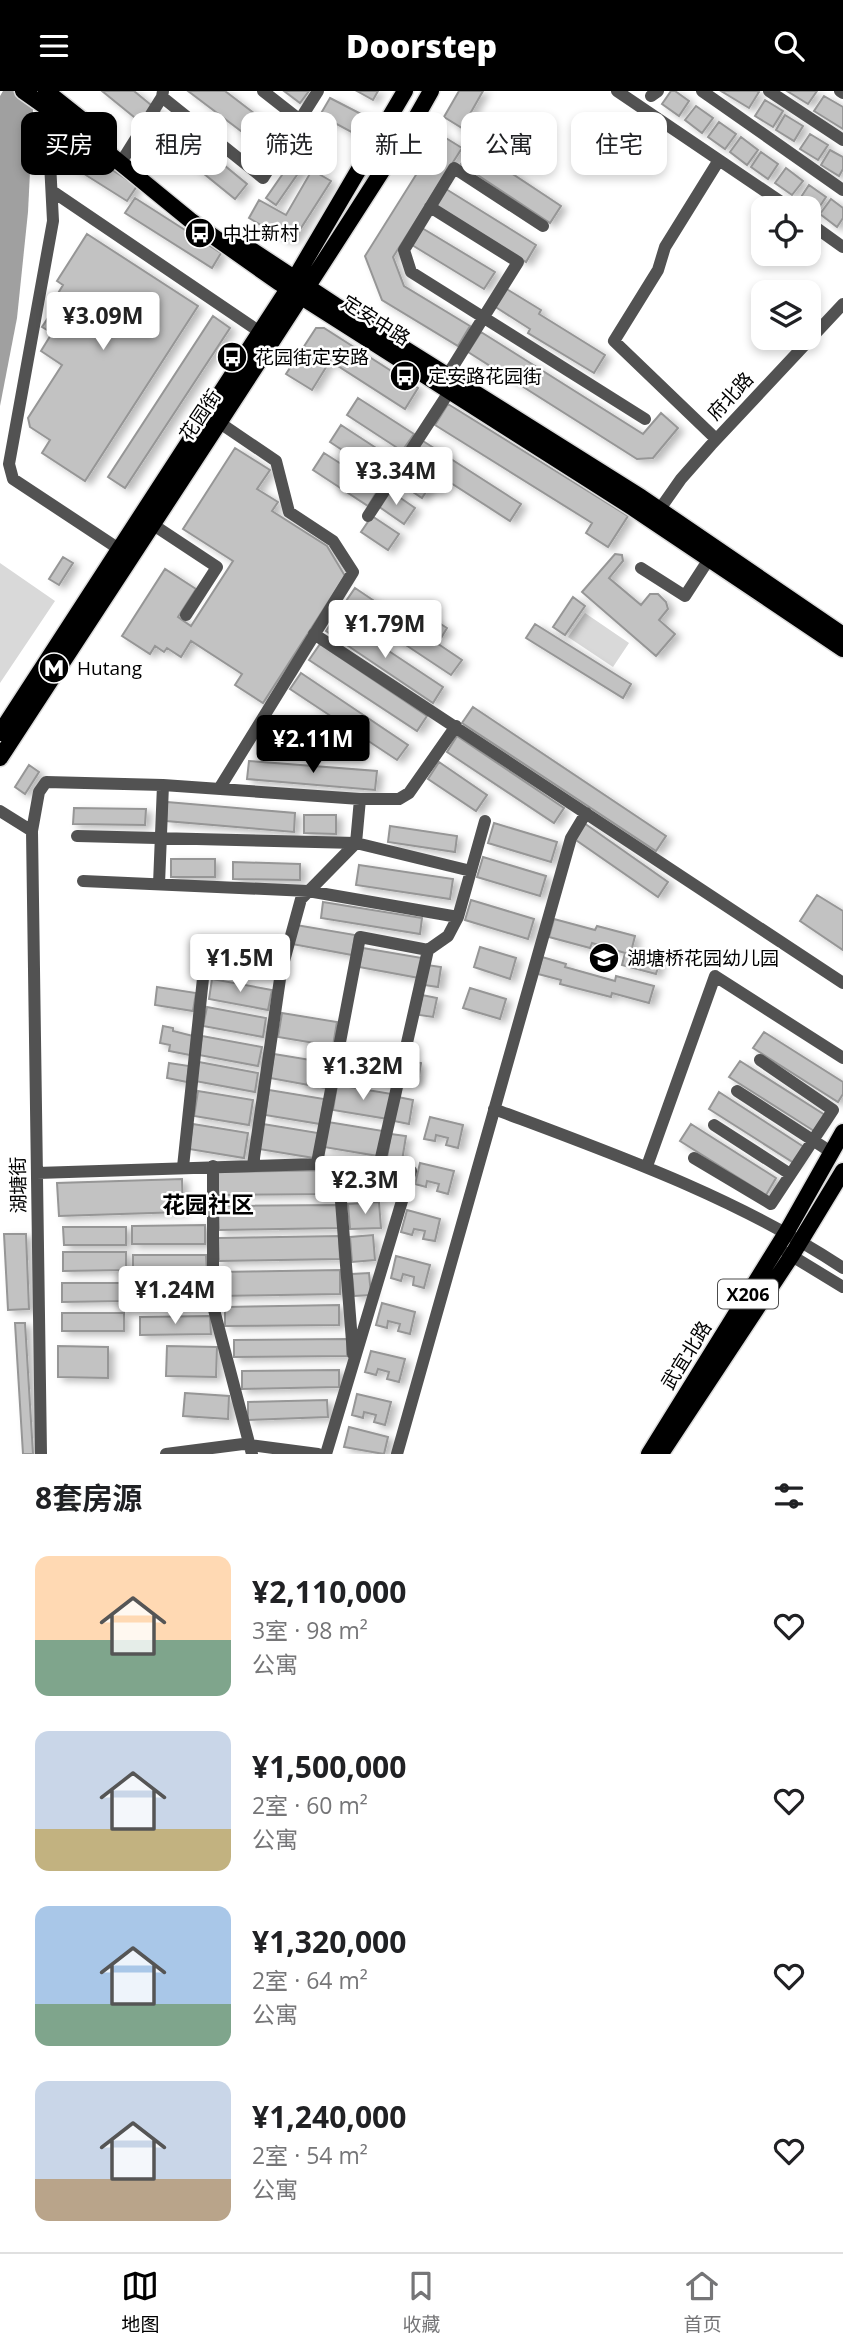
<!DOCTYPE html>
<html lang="zh">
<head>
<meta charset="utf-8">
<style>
  body { margin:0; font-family:"Open Sans","Noto Sans SC",sans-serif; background:#f2f2f2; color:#202124; height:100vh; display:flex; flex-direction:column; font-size:26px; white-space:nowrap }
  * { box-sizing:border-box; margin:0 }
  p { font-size:23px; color:#757577 }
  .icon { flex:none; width:38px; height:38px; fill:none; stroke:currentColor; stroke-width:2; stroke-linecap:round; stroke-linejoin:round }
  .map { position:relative; height:1363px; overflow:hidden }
  .drawer { display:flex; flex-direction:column; background:#fff; flex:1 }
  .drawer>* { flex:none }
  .guide { position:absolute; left:21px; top:21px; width:802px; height:63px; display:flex; gap:14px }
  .buttons { position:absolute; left:751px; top:105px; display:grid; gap:14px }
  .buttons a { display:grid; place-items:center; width:70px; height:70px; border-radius:14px; background:#fff; box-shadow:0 4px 10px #0003; font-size:35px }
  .price { position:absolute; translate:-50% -60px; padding:0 16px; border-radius:7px; background:#fff; color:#222; font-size:23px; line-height:46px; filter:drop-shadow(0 2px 4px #0008) }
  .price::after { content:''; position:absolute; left:50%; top:42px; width:21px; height:16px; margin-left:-10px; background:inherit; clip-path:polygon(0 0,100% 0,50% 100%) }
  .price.active { background:#000; color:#fff }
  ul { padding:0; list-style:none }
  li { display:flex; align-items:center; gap:21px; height:175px; padding:0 35px }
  li span { display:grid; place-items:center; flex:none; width:196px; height:140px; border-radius:14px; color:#555 }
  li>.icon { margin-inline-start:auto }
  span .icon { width:84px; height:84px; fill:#fffc; stroke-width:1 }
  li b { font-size:30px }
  h2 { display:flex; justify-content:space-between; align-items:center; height:84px; padding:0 35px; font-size:30px }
  .tag { padding:0 24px; border-radius:14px; background:#fff; box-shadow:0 4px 10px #0003; font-size:24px; line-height:63px }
  .tag.active { background:#000; color:#fff }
  header { display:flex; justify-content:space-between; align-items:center; height:91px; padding:0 35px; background:#000; color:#fff; font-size:32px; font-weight:800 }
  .tabs { display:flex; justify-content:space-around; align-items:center; height:98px; border-top:2px solid #e0e0e0; background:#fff; font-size:19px; color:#757577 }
  .tabs a { display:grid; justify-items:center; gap:4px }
  .tabs .active { color:#000 }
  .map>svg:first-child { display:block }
</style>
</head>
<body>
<header><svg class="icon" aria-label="menu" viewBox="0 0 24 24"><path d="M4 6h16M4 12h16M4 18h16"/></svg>Doorstep<svg class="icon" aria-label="search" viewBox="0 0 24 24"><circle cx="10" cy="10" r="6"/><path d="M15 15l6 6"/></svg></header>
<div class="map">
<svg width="843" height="1363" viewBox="0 0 843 1363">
  <defs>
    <filter id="shadow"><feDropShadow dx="5.5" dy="3.5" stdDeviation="3.5" flood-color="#0004"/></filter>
  </defs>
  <rect width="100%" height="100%" fill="#fff"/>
  <path fill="#d9d9d9" d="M0,472L55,510L0,592Z
    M585,522L629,552L613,576L568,546Z"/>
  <path fill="#a0a0a0" d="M3,0H34L28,121L17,227L0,315V5Z"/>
  <path fill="#c2c2c2" stroke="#969696" stroke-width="2" filter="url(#shadow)" d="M102,0H134L247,93L235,108Z
    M188,0H225L280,42L266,59Z
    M284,0H309L300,12Z
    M357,0H378L373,9Z
    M459,0H483L462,37L444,26Z
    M671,0H675L689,10L679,25L662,13Z
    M721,0H757L759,1L749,17Z
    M787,0H817L808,13Z
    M824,5L843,16V38L814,20Z
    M330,7L365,25L355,43L320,24Z
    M765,9L783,20L773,36L755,25Z
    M696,15L713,27L702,42L685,29Z
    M785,24L803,35L794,50L776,39Z
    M719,31L736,43L725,58L708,46Z
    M810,43L828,54L818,69L800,58Z
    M441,44L462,57L393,166L404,195L470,235L458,255L382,209L365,165Z
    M741,46L758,59L747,74L730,61Z
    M72,53L137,95L127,110L62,69Z
    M472,56L561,115L550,132L461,73Z
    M830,59L843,66V78L839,85L821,74Z
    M761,61L778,73L768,88L751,76Z
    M296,64L306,71L276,114L266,107Z
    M786,77L803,90L792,104L775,92Z
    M312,79L331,90L294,148L286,149L249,127L259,109L286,124Z
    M809,94L826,106L816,121L799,109Z
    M446,98L536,154L526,171L435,115Z
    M135,107L221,162L212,177L125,122Z
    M831,108L843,117V127L837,136L820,123Z
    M422,137L495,181L484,198L412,154Z
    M87,143L198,215L85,390L42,362L50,349L30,336L28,327L62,274L41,260L52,242L42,236L61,207L57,204L63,194L57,190Z
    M505,197L541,219L539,223L605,264L594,282L528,242L530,238L494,215Z
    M213,225L230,237L125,397L108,386Z
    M316,237H324L418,297L405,318L330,270L312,299L286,283Z
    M481,241L643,343L661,322L678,337L653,367L637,368L468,261Z
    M358,307L414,343L402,360L347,324Z
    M448,313L628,425L608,456L586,442L592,432L435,334Z
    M341,334L396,370L385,387L330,351Z
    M423,350L521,413L510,430L412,367Z
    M235,357L270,379L257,398L278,411L272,420L327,455L345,485L263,612L235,594L242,583L191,550L181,566L167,557L164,561L155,555L150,563L122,545L165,478L196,498L178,526L191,535L233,470L183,438Z
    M324,362L379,397L368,415L313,379Z
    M406,372L433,390L422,407L395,389Z
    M389,399L415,417L404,433L378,415Z
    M372,425L399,443L388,459L361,441Z
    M615,463L622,464L623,470L609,487L641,514L650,503H658L666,511L668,518L659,529L675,543L656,565L582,501Z
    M63,466L73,472L59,494L49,488Z
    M355,497L462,569L451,584L344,513Z
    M573,506L585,515L565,544L553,536Z
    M425,523L447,537L441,547L419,533Z
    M336,525L443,596L433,612L326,540Z
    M535,533L631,593L623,607L526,547Z
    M320,553L427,625L417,640L309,569Z
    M301,582L408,654L397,669L290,598Z
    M473,616L666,745L656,760L462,632Z
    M457,645L564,717L554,732L447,661Z
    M249,670L377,680L375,699L247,688Z
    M439,671L487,704L476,720L428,688Z
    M29,674L39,681L25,703L15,696Z
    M167,711L295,722L294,741L166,730Z
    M74,717L146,718L145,734L73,733Z
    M304,724H336V743L304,742Z
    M494,732L557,751L551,771L488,752Z
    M584,732L668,791L658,806L573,747Z
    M390,735L457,745L455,761L388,751Z
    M483,766L546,785L540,805L477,786Z
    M171,768H215V786H171Z
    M233,771L300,773V789L233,788Z
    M359,774L453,788L450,808L356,794Z
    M817,804L843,820V859L800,830Z
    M471,809L534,828L528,848L465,829Z
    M323,811L422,827L420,843L321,827Z
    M554,828L595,839L597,835L635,845L632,857L661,866L656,883L622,874L625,862L592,852L590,857L549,846Z
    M296,834L355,844L352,864L292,853Z
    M480,856L516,867L510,888L474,876Z
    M363,857L422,867L419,887L359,876Z
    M542,866L566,873L565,876L615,890L616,885L654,895L649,912L612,902L611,906L560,893L561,889L538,883Z
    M427,874L441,876L438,896L424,894Z
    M212,888L272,899L268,919L209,908Z
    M157,896L196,902L193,920L155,914Z
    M470,897L506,908L500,928L463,917Z
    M422,904L437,907L433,926L419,924Z
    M207,916L266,927L263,946L203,935Z
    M282,922L337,931L333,955L278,946Z
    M163,935L173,937V940L193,945L190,964L169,960L170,954L160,952Z
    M764,941L843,991V1003L838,1011L753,957Z
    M202,945L262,956L258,975L199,964Z
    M342,958L397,967L393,992L338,983Z
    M274,963L329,972L325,997L270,987Z
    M407,970L421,972L418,992L403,990Z
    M740,970L825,1024L814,1040L729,986Z
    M199,971L258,982L255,1001L195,990Z
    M169,972L189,975L187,991L167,987Z
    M337,994L392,1003L388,1028L333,1019Z
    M269,999L324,1008L320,1033L265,1024Z
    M198,1000L253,1009L249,1034L194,1025Z
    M719,1001L804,1056L794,1072L709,1018Z
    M398,1006L413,1009L409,1033L394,1030Z
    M430,1026L463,1034L458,1057L446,1054L448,1047L436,1044L435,1050L424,1048Z
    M328,1031L383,1040L378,1065L324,1056Z
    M193,1033L248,1042L244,1067L189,1058Z
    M263,1033L318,1042L314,1067L259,1058Z
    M691,1033L776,1087L766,1104L680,1050Z
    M391,1043L406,1045L402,1070L387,1067Z
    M420,1072L454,1080L448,1103L437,1100L439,1093L427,1090L426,1096L415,1093Z
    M378,1077L379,1102L348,1104L347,1079Z
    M338,1079V1103L217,1104V1081Z
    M182,1088L183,1121L59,1125L57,1092Z
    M379,1111L381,1137L350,1138L348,1113Z
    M339,1114L340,1137L219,1139L218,1115Z
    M407,1119L440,1128L435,1150L423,1148L425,1140L414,1138L412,1144L401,1141Z
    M205,1134V1153H132V1135Z
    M63,1136H126V1154H64Z
    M4,1143H26L29,1218L8,1219Z
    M373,1144L375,1169L352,1171L350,1146Z
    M339,1145L340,1168L219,1170L218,1147Z
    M63,1161H126V1179L63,1180Z
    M133,1164H206L207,1182L133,1183Z
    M396,1165L430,1174L424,1197L413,1194L414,1186L403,1183L401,1190L391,1187Z
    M340,1179V1203L219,1205V1181Z
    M369,1182L371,1204L354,1205L352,1183Z
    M62,1192H124V1210L62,1211Z
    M132,1193H206V1211L132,1212Z
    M382,1212L415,1221L410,1243L398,1240L400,1233L388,1230L387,1237L376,1234Z
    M339,1214V1234L225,1235V1216Z
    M62,1222H124V1240H62Z
    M210,1225L211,1243L140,1244V1226Z
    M15,1232H25L33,1363H23Z
    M347,1248V1265L234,1266V1249Z
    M58,1255L108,1256V1287L58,1286Z
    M167,1255L217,1256L216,1286L166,1285Z
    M371,1260L405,1268L399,1291L387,1288L389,1281L378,1278L376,1284L365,1281Z
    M339,1279V1296L242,1298V1280Z
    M185,1302L229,1305L228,1328L183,1325Z
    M357,1303L391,1311L385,1334L374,1331L376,1324L364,1321L363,1327L352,1324Z
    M327,1309L328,1326L248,1329V1311Z
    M349,1336L388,1346L384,1363L344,1356Z"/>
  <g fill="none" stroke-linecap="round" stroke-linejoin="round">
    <g stroke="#dbdbdb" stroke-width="19">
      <path id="major" d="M23,0L91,48L190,129L278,191L633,417L843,558
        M46,0L85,31
        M232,146L335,214L641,406L843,544
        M0,642L295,187L405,0
        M0,667C138,455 278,244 414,30L431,0
        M662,1361L792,1164L843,1080
        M649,1363L786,1142L843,1041"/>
    </g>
    <path stroke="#525252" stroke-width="12" d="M263,0L300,29
      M617,0L790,117
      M702,0L843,99
      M769,0L843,49
      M840,0L843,2
      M651,5L658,0
      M162,6L263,87L318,0
      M47,13L53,130L9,373L13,388L119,458
      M125,65L162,6L163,0
      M52,100L260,241
      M430,116L518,171L447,285
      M808,131L843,156
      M543,135L454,77L404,159L411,181L645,328
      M716,348L614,250L658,179L665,156L719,69
      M368,425L449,301
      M655,425L681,388L711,354L843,213
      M152,433L217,476L186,524
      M641,477L685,505L709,468
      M314,543L843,892
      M219,698L353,481L333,450L289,421L276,370L220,332
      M0,720L32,740
      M77,745L356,752L471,780
      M83,790L308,800L458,826
      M159,793L163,694
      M737,1000L831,1061
      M494,1018C614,1063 736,1106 843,1177
      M714,1034L790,1083
      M694,1067L771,1113L833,1019L760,969
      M380,1071L428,859L448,845L458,826L485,730
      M317,1072L360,846L428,859
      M338,1072L353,1263
      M253,1074L281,881L301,808L356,752L360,708
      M213,1075V1215L252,1363
      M647,1075L715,885L843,967
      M183,1076L204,878
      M37,1082L380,1071L411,1080L326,1363
      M787,1162L843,1196
      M41,1363L32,740L39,701L46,691L163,694L360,708H399L409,702L456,635
      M166,1363L243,1353L318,1363
      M397,1363L571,747L586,722"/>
    <use href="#major" stroke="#000" stroke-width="16"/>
  </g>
  <defs>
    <g id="bus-disc" transform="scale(1.575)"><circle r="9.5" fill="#000" stroke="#fff"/><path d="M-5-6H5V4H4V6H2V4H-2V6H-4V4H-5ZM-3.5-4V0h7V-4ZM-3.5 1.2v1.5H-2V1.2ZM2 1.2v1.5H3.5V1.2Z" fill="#fff"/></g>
    <g id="metro-disc" transform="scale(1.575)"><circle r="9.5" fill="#000" stroke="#fff"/><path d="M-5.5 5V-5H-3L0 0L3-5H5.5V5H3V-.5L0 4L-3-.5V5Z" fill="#fff"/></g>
    <g id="school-disc" transform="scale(1.575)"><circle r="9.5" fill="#000" stroke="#fff"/><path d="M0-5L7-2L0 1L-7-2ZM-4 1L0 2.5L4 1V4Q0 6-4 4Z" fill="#fff"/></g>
  </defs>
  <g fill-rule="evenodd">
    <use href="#bus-disc" x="200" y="142"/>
    <use href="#bus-disc" x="232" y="266"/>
    <use href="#bus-disc" x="405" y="285"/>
    <use href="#metro-disc" x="54" y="577"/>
    <use href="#school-disc" x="604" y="867"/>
  </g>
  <g text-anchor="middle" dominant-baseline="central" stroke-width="5" stroke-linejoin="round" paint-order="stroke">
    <rect fill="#fff" stroke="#4c4c4c" stroke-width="2" x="718" y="1188.5" width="60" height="29" rx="5"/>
    <g font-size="18" font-weight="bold" fill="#000">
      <text x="748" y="1203">X206</text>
    </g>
    <g font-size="19" fill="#000" stroke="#fff" text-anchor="start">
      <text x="223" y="142">中壮新村</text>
      <text x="255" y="266">花园街定安路</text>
      <text x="428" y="285">定安路花园街</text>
      <text x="77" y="577">Hutang</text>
      <text x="627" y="867">湖塘桥花园幼儿园</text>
    </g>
    <g font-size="19" fill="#000" stroke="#fff">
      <text transform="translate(376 229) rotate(32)">定安中路</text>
      <text transform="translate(730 305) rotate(-47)">府北路</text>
      <text transform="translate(200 324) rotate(-56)">花园街</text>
      <text transform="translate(18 1094) rotate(-91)">湖塘街</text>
      <text transform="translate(686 1264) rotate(-58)">武宜北路</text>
    </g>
    <g font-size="23" font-weight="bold" fill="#000" stroke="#fff">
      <text x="208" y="1113">花园社区</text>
    </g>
  </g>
</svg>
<div class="buttons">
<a><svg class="icon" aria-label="locate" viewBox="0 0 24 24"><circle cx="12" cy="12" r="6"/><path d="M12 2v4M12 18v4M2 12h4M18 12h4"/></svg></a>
<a><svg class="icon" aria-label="layers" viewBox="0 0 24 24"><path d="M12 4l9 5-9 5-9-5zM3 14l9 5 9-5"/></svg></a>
</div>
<b class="price" style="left:103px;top:261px">¥3.09M</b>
<b class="price" style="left:396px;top:416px">¥3.34M</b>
<b class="price" style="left:385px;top:569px">¥1.79M</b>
<b class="price active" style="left:313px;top:684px">¥2.11M</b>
<b class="price" style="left:240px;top:903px">¥1.5M</b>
<b class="price" style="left:363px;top:1011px">¥1.32M</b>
<b class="price" style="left:365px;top:1125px">¥2.3M</b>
<b class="price" style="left:175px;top:1235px">¥1.24M</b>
<div class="guide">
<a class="tag active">买房</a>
<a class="tag">租房</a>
<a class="tag">筛选</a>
<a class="tag">新上</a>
<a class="tag">公寓</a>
<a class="tag">住宅</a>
</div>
</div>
<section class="drawer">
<h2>8套房源<svg class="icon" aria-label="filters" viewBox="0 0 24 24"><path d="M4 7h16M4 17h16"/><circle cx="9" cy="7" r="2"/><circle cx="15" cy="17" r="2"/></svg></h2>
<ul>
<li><span style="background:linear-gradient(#ffd9b3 60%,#7fa58c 0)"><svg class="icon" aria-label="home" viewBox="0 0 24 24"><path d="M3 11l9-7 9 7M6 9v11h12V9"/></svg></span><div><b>¥2,110,000</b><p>3室 · 98 m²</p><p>公寓</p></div><svg class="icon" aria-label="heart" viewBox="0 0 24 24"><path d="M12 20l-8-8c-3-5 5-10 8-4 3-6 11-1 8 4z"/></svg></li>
<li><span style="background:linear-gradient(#c9d6e8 70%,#c2b280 0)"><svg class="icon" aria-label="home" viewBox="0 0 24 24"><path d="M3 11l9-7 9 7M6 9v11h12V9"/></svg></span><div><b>¥1,500,000</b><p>2室 · 60 m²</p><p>公寓</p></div><svg class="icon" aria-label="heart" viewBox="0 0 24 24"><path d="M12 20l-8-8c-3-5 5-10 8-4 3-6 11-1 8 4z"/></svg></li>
<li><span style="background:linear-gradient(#a9c7e8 70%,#7fa58c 0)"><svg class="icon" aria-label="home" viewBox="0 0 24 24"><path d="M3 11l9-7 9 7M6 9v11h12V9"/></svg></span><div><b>¥1,320,000</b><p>2室 · 64 m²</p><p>公寓</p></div><svg class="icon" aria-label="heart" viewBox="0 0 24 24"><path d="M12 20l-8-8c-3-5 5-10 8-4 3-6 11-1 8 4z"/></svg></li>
<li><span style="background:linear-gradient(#c9d6e8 70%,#b9a48a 0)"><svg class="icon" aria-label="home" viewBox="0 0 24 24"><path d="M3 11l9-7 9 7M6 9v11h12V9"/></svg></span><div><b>¥1,240,000</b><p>2室 · 54 m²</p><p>公寓</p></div><svg class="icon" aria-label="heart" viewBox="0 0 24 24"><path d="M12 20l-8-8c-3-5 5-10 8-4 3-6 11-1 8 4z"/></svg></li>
</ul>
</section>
<nav class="tabs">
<a class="active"><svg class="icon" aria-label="map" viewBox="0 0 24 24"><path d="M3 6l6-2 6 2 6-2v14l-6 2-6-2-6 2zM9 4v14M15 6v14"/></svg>地图</a>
<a><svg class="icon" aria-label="saved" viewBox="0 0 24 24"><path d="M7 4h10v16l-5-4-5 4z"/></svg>收藏</a>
<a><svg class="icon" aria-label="home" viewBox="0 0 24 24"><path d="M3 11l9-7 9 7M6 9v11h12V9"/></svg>首页</a>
</nav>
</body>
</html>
